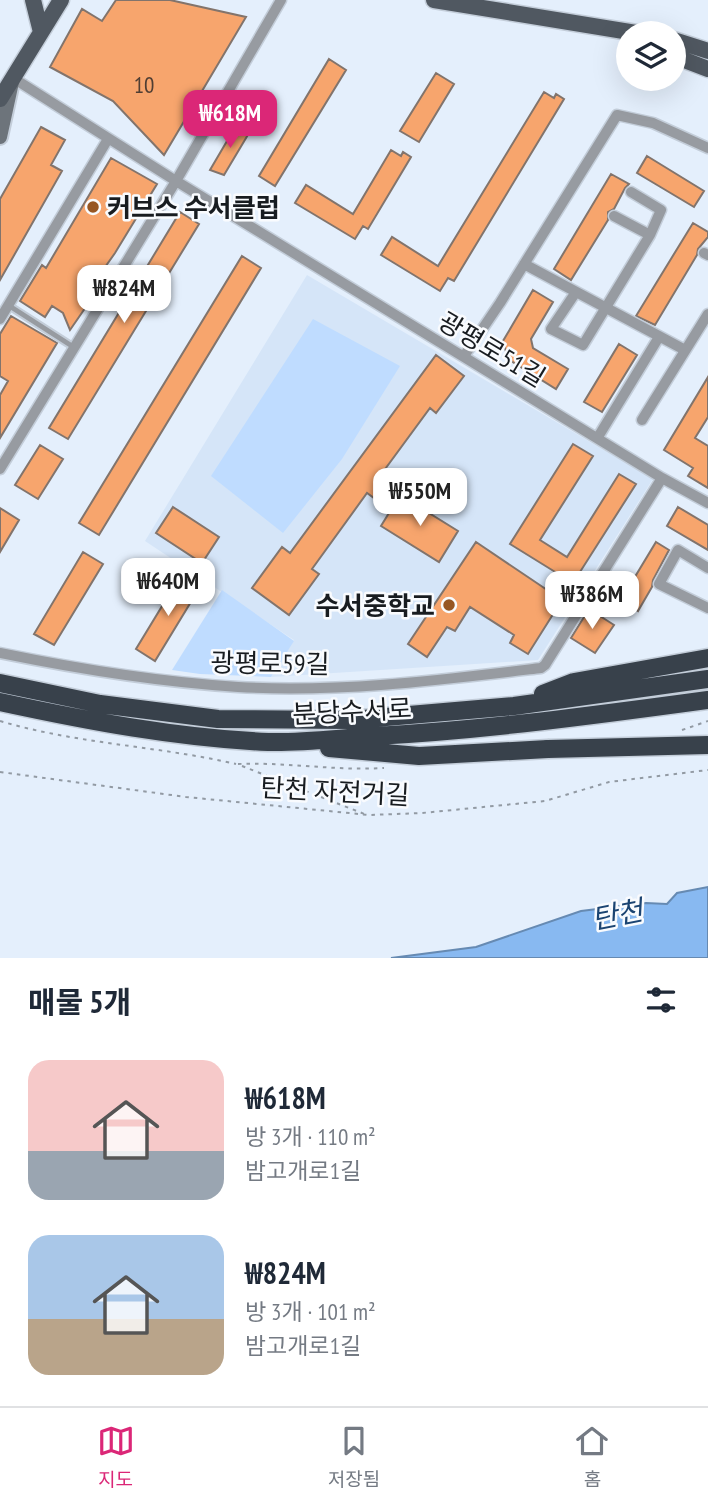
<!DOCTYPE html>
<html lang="ko">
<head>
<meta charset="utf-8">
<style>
  body { margin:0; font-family:"PT Sans Narrow","Noto Sans KR",sans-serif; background:#f6f6f7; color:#1f2937; height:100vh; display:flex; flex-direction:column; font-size:26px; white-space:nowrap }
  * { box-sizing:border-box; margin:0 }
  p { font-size:23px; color:#747a83 }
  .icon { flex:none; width:38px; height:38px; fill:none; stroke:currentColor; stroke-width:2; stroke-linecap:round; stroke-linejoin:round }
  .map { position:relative; height:958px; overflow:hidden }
  .sheet { display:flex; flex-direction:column; background:#fff; flex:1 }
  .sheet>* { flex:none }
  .buttons { position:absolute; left:616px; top:21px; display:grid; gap:14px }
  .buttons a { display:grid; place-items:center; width:70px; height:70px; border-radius:50%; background:#fff; box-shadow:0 7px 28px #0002; font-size:35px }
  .price { position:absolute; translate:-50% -60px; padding:0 16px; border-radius:14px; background:#fff; color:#222; font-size:23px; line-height:46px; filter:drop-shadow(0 2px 4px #0008) }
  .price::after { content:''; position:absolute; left:50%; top:42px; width:21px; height:16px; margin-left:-10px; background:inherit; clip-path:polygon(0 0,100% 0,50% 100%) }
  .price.selected { background:#db2777; color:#fff }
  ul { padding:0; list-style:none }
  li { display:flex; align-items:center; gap:21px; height:175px; padding:0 28px }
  li span { display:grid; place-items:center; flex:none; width:196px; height:140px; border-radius:21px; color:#555 }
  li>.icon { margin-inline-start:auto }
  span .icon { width:84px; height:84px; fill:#fffc; stroke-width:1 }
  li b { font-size:30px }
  h2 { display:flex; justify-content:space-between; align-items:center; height:84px; padding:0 28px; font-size:30px }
  .tabs { display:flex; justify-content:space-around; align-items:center; height:98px; border-top:2px solid #e0e1e3; background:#fff; font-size:19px; color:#747a83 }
  .tabs a { display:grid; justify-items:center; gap:4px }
  .tabs .selected { color:#db2777 }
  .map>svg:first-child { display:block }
</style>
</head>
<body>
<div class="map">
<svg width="708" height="958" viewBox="0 0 708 958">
  <rect width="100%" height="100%" fill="#e4effc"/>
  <path fill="#d5e5f8" d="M307,275L653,479L538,660L271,677L294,640L145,541Z"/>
  <path fill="#bfdcff" d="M313,319L400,366L342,459L283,533L211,476Z
    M222,590L294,641L271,677L200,674L172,670Z"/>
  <path fill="#88b9f1" stroke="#668ab2" stroke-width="2" d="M708,887V958H391L476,947L581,911L646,903L667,904L677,893Z"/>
  <path fill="#f7a56d" stroke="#82746c" stroke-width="2" d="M116,0H170L246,17L164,155L113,101L50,67L82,9L102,21Z
    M329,59L346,70L275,186L259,176Z
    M436,73L454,84L419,142L400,131Z
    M544,92L554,98L556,94L564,99L454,281L448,278L440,291L381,255L392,237L438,266Z
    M237,124L249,133L224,175L210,170Z
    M41,127L65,140L51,165L62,171L0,280V199Z
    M391,150L401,156L403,152L411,157L368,229L363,226L355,239L295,203L306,185L353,214Z
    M647,156L704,191L694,207L637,173Z
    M111,158L157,184L115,253L84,297L90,301L70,330L63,313L52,306L45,317L20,301L42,265L46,268Z
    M611,174L629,184L625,188L614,209L608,212V220L571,280L554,269Z
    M180,212L199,224L68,439L49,428Z
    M693,223L708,232V237L698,249L697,255L655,325L636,316Z
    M242,256L261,268L99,535L79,523Z
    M533,290L553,302L531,339L533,348L568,369L556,389L508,359L503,341Z
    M11,316L57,343L0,438V395L8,381L0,376V334Z
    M619,344L637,355L602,412L584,402Z
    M436,355L464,376L436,413L430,408L380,476L387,481L374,498L367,493L312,569L319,574L289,615L252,588L282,547L290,553Z
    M708,377V417L695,438L708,446V488L688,476L693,468L664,450Z
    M573,444L593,456L540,540L567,557L619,474L636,484L573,583L510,544Z
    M40,445L63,459L38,499L15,485Z
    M400,495L458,531L439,562L381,526Z
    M173,507L219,537L202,563L156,533Z
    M678,507L708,525V550L667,526Z
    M0,508L19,520L0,552Z
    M476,542L562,600L528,654L510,643L514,635L470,607L455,631L447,627L427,657L408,644Z
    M656,542L669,550L653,580L652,587L638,611L621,600Z
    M83,552L103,564L54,645L34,634Z
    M181,575L200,587L155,661L136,649Z
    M589,609L614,625L595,653L571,638Z"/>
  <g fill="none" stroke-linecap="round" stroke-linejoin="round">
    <g stroke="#c3cdd9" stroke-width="9">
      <path id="lane" d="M8,305L75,348"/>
    </g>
    <g stroke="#c3cdd9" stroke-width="13">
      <path id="street" d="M631,192L661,210L650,235
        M704,253L708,255
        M524,264L685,350
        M576,292L551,329L583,345L650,235L614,216
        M0,319L108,139
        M464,356L500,303L617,115L653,123L708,148
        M642,420L708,314
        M598,437L659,337
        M0,469L176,181L281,0
        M662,478L708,503
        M708,568L678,550L659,584L708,608
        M0,653C78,669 158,682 238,687C339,693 441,680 541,668L545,665L662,478L176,181L13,78"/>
    </g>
    <g stroke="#c3cdd9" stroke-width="18">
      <path id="secondary" d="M0,137L12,82"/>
    </g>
    <g stroke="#c3cdd9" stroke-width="19">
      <path id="primary" d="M33,0L41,32
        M434,0L636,33
        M674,40L708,51
        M674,56L708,69
        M0,99L61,0"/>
    </g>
    <g stroke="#c3cdd9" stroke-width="21">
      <path id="highway" d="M0,683L100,704L218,719L351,720L514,706L708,679
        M543,694L574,682L708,658
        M0,702C88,721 178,738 268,742C303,743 340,738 375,736C486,730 597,715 708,700
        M329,748L419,756L548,749"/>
    </g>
    <path stroke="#929aa3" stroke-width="2" stroke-dasharray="3.5 5" stroke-linecap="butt" d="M0,721C77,744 159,746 236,764
      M682,730L708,721
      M238,764C287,762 335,771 384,768
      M242,766L367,815
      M0,772L186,797L369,815L422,813L545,801L609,782L708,770"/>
    <use href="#lane" stroke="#979ba1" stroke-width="5"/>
    <use href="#street" stroke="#979ba1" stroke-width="10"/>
    <use href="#secondary" stroke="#6d747b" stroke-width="14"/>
    <use href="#primary" stroke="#505861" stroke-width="16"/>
    <use href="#highway" stroke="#38414b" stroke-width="18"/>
    <g stroke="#c3cdd9" stroke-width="21" stroke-linecap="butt">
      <path id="highway-bridge" d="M548,749L708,745"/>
    </g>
    <use href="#highway-bridge" stroke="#38414b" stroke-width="18"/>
  </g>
  <g fill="#975623" stroke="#f9fbfe" stroke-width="2.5">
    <circle cx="93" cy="207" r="7"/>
    <circle cx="449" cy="605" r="7"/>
  </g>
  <g text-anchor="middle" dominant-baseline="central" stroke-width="5" stroke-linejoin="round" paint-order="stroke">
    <g font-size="23" fill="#503e33">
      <text x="144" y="84">10</text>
    </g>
    <g font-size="26" font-weight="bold" fill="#181c20" stroke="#f9fbfe" text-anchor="start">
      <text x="107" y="207">커브스 수서클럽</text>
      <text x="435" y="605" text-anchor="end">수서중학교</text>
    </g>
    <g font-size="26" fill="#181c20" stroke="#f9fbfe">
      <text transform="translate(492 349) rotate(31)">광평로51길</text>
      <text transform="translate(270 663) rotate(1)">광평로59길</text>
      <text transform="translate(352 711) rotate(-3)">분당수서로</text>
      <text transform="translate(335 791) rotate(3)">탄천 자전거길</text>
    </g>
    <g font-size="28" font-style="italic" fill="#1b4472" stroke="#f9fbfe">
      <text transform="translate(617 914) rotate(-11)">탄천</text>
    </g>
  </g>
</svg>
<div class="buttons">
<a><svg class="icon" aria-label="layers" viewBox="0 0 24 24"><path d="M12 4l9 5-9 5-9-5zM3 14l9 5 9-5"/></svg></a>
</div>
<b class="price selected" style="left:230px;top:150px">₩618M</b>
<b class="price" style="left:124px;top:325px">₩824M</b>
<b class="price" style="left:420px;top:528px">₩550M</b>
<b class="price" style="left:168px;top:618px">₩640M</b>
<b class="price" style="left:592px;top:631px">₩386M</b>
</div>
<section class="sheet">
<h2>매물 5개<svg class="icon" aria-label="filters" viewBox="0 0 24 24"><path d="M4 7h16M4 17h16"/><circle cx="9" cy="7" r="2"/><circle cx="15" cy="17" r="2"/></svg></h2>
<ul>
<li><span style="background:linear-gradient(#f6c9c9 65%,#9aa5b1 0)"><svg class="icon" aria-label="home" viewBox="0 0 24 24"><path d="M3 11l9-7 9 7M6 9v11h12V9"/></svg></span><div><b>₩618M</b><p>방 3개 · 110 m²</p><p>밤고개로1길</p></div></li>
<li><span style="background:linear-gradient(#a9c7e8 60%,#b9a48a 0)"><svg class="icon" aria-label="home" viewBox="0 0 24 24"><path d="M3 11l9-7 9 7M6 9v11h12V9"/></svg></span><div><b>₩824M</b><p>방 3개 · 101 m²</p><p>밤고개로1길</p></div></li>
</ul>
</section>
<nav class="tabs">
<a class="selected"><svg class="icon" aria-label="map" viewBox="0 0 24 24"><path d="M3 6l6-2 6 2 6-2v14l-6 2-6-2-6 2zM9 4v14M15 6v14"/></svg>지도</a>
<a><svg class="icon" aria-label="saved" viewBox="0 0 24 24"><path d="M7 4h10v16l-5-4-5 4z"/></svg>저장됨</a>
<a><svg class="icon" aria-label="home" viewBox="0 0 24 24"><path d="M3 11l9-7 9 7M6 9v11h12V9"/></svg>홈</a>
</nav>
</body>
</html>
